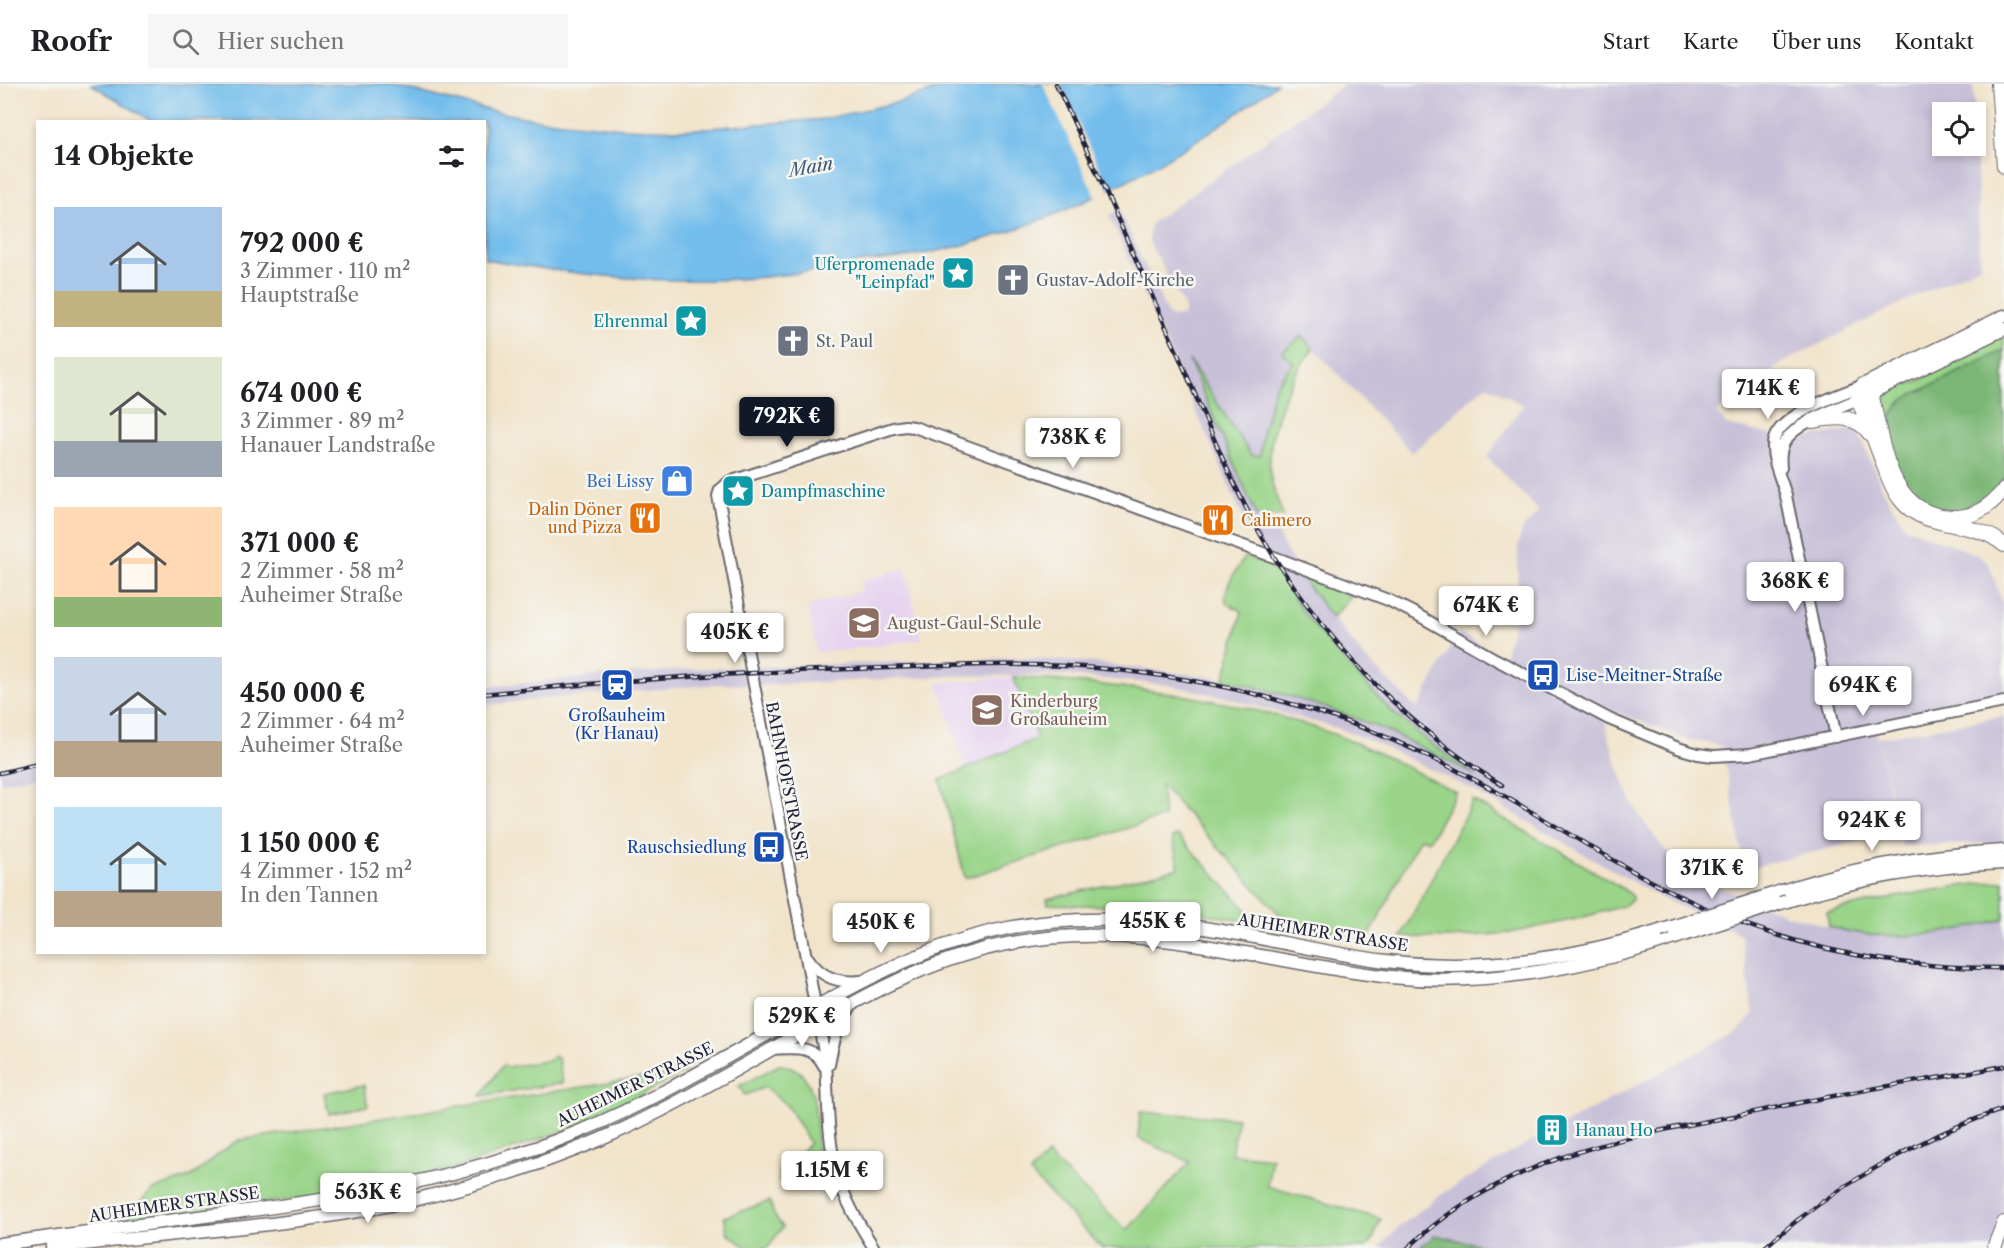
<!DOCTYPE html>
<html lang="de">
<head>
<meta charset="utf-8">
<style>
  body { margin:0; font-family:"Libre Caslon Text",serif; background:#f6f6f6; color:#202124; height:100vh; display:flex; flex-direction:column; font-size:22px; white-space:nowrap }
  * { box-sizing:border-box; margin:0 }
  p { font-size:20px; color:#757577 }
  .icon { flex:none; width:33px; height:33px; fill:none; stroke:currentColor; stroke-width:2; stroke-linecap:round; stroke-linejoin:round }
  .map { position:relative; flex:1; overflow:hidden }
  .panel { position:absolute; left:36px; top:36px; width:450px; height:834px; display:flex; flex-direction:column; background:#fff; border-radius:0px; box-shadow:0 3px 9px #0003 }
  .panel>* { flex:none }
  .controls { position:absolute; left:1932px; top:18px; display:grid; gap:12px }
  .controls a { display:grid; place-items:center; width:54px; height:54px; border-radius:0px; background:#fff; box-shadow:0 3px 9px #0003; font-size:30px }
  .price { position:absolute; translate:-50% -51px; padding:0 14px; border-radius:6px; background:#fff; color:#222; font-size:20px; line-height:39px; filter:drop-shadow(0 2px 3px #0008) }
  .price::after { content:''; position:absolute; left:50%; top:36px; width:18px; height:14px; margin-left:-9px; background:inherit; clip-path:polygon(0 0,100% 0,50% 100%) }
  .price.active { background:#111827; color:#fff }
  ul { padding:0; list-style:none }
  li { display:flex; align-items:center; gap:18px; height:150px; padding:0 18px }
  li span { display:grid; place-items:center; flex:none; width:168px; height:120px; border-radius:0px; color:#555 }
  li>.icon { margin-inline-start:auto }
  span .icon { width:72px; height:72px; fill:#fffc; stroke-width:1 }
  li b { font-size:26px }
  h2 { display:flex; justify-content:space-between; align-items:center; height:72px; padding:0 18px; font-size:26px }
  header { display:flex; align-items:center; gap:36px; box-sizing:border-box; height:84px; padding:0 30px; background:#fff; border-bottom:2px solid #e0e0e0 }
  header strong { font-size:28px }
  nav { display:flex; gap:33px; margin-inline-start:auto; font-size:21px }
  .search { width:420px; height:54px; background:#f6f6f6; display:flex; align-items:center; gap:15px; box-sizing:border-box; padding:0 21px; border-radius:0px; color:#757577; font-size:22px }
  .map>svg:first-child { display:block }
</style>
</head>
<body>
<header>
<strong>Roofr</strong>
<div class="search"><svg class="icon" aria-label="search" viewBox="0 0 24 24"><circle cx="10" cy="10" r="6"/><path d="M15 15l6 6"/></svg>Hier suchen</div>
<nav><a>Start</a><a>Karte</a><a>Über uns</a><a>Kontakt</a></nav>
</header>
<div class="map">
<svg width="2004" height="1164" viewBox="0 0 2004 1164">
  <rect width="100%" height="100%" fill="#f6f6f2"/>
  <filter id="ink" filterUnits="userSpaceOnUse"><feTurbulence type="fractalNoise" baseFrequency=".0167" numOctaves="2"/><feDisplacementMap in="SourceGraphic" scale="12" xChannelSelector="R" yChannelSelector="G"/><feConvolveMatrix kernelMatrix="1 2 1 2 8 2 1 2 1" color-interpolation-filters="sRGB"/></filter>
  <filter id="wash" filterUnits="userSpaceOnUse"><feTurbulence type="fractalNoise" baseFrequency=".008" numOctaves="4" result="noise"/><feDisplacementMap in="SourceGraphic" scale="24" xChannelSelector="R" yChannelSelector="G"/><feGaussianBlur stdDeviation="1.35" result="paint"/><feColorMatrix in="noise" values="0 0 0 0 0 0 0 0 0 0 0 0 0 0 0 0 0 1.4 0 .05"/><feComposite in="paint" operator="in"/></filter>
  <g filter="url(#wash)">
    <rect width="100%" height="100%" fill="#f1e4cb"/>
    <path fill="#e6d3f0" d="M905,484L922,555L846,566L816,568L808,522L862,507L860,498Z
      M1013,593L1038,653L965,686L938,599Z"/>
    <path fill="#c8c0d8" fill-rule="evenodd" d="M1345,0H1973L1975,28H1942V62H1976V55L1980,182L1891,224L1784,278L1716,328L1727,341L1795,356L1856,344L1885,410L1905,443L1978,471L1990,481L2004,526V614L1875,641L1897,748L1745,785L1722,662L1685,655L1601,622L1617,682L1631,717L1641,734L1660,760L1684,785L1681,792L1729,806L1784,830L1845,847L1884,851H1929L2004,835V1164H1494L1435,1151L1419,1164H1379L1400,1142L1442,1110L1508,1070L1738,947L1753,930L1741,850L1663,815L1469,704L1374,658L1340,645L1220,612L1169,601L1061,591L954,592L760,601L720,600L542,615L485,621L484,603L607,591L695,585L1022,574L1097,579L1224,595L1269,605L1372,640L1431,668L1472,689L1426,656L1389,625L1344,577L1305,531L1273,483L1243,433L1109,131L1119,126L1169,233L1183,232L1185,224L1149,158L1150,140ZM1302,252L1412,369L1486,301L1523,321L1487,373L1539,427L1523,445L1520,453L1518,462L1517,525L1504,574L1459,548L1417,625L1363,572L1301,493L1276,448L1257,433L1191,281L1251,371L1260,372L1263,347L1275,302L1293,279Z
      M2004,632V759L1902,762L1878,654Z
      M37,676V691L0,699V682Z"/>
    <path fill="#99d488" stroke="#5e7b62" stroke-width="1.5" d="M2004,251V266L1914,310C1910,312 1905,314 1902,317C1865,350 1912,456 1975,421C1988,414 1997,407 2004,393C2004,396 2004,399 2004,402C1999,422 1959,433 1941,430C1931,428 1920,423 1913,416C1894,400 1889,378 1885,355C1883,343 1877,325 1883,314C1892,298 1922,303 1934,286Z
      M1302,252L1313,265C1288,295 1267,346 1270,387C1271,402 1278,417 1283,432L1257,433L1189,276L1251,371L1260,372L1263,347L1275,302L1293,279L1282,268Z
      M1245,472L1273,483L1305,531L1344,577L1389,625L1426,656L1478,693C1443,674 1407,655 1370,640C1323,621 1274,607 1224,595L1242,527L1227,520C1220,505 1238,486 1245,472Z
      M1301,493L1352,512L1332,534Z
      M1013,593C1130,602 1248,613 1358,660C1391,674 1424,692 1456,708L1429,757L1420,754L1370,851L1289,841L1161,701L1164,733L965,794L940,696L1037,654Z
      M1473,716C1524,748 1578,776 1629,809L1632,813V816L1623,822L1580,834L1510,849L1450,854L1401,853Z
      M1178,751L1250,830L1252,835L1244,837L1190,827L1141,823L1048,820L1047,815L1179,784L1172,754Z
      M2004,797V835C1945,851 1889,859 1829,843L1827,828C1886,815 1944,802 2004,797Z
      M555,972L558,974L563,999L481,1012L503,981H505L507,983L551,976L552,973Z
      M779,981C820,982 816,1035 817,1064C813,1084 796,1088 780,1097L779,1088L810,1059L787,1022L765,1003L745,1011L739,1002Z
      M686,987L594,1036L467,1081L355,1107L129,1137V1131C137,1122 146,1110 156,1105C167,1099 180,1098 191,1092C210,1081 221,1064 240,1056Z
      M364,1001L368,1022L329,1030L324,1009Z
      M1140,1028L1238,1034L1231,1070L1272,1074L1267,1102L1381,1135L1374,1153L1366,1164H1102L1030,1089L1047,1071L1127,1146L1190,1078L1138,1054Z
      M770,1117L774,1131L783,1143L767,1164H748L728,1150L724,1133Z"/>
    <path fill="#7ab674" stroke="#4e6c58" stroke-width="1.5" d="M2004,266V393C1998,407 1988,414 1975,421C1954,433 1925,427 1909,408C1892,388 1880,337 1902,317C1905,314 1910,312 1914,310Z
      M1435,1151L1494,1164H1419Z"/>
    <path fill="#73bdec" stroke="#4a7094" stroke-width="1.5" d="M91,0H388L493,27L535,35L623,44L683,46L824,35L895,19L955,0H1277C1163,88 1016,165 871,177C856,178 841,183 827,185C806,188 785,191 764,193C670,202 577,192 485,175L484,38L151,37Z"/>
    <path fill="#f1e4cb" d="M1043,0H1060L1110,107L1096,114Z"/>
  </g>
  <g filter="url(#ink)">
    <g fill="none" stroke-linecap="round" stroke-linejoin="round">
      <g stroke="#6a666d" stroke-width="14">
        <path id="tertiary" d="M1781,384C1780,375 1780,365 1785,357C1797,338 1838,324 1858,315
          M1836,653L1786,412C1782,396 1772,378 1773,361C1774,331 1838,312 1863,301
          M808,874C821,894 838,899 861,897
          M772,965C792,964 814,960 824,982
          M829,981C833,958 838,937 854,919
          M874,1164C855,1134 837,1103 832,1066C827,1037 828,1007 826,978L718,412L720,406L729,398L893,344L905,342L914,343L1274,473L1388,516L1416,530L1495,575L1609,635L1678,664L1698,670L1713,672L1750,670L2004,618"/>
      </g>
      <g stroke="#6a666d" stroke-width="15">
        <path id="secondary" d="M1863,301L2004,232
          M1864,312L2004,245
          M1773,810C1848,784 1925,771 2004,767
          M1787,817C1858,794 1930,782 2004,779
          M0,1160C66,1151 132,1142 198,1133C328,1117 456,1098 578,1048C656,1016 728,972 801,931C867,894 932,859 1008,844C1059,834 1112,834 1164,839C1239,846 1312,868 1386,877C1479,888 1571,875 1660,847
          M52,1164C172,1148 295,1143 414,1116C477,1101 539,1081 599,1056C659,1030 716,997 772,965C849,920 924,875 1012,859C1142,834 1262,879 1391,893C1487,903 1584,884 1675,854"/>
      </g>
      <g stroke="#6a666d" stroke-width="16">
        <path id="trunk" d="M1998,0L2004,82
          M1812,337C1834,334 1855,329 1870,350
          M2004,406C1990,422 1975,434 1953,433C1887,432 1883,357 1871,309L1866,302L1863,301L1859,306L1858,315C1865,332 1872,349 1878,366C1891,399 1896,428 1936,437C1961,444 1983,443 2004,461
          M1994,1164L2004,1139"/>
      </g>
      <use href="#tertiary" stroke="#fff" stroke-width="10"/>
      <use href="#secondary" stroke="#fff" stroke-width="12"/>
      <use href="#trunk" stroke="#fff" stroke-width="14"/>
      <g stroke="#22223b" stroke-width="4.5">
        <path id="rail" d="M1056,0C1098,89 1137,178 1177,268C1204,330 1228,394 1262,453C1319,550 1405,643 1502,701
          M484,610C606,597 727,589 849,585C931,583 1014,577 1095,584C1177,591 1258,607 1336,634C1388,652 1439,676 1488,703C1564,745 1637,795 1717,829C1807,867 1906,885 2004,884
          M0,689L38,680
          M1408,1164C1501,1075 1619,1054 1740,1031C1788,1021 1835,1011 1883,1003C1923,996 1964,990 2004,982
          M1764,1164C1830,1105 1920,1053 2004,1025"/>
      </g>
      <use href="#rail" stroke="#f6f6f2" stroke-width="2" stroke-dasharray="7" stroke-linecap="butt"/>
      <g stroke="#6a666d" stroke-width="15" stroke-linecap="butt">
        <path id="secondary-bridge" d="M1660,847L1773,810
          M1675,854L1787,817"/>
      </g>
      <use href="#secondary-bridge" stroke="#fff" stroke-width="12"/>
    </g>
  </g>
  <defs>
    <g id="sight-square" transform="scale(1.725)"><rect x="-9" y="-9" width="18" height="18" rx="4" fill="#0f9aa8" stroke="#f6f6f2"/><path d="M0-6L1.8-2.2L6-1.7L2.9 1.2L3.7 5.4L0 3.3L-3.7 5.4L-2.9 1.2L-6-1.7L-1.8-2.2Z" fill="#fff"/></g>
    <g id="church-square" transform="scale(1.725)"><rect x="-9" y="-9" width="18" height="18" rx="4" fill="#6b7280" stroke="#f6f6f2"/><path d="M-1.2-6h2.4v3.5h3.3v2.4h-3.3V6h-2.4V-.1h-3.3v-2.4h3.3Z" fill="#fff"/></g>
    <g id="shop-square" transform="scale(1.725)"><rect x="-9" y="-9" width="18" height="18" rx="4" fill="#3f7fe0" stroke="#f6f6f2"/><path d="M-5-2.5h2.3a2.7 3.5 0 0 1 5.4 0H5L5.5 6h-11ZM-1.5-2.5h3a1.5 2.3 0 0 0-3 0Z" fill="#fff"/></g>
    <g id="restaurant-square" transform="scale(1.725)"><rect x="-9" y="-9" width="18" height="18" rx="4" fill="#e8710a" stroke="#f6f6f2"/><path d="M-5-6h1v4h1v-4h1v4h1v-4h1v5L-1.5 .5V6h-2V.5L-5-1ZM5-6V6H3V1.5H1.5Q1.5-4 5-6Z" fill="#fff"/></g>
    <g id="school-square" transform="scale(1.725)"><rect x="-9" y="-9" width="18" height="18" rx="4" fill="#8d6e63" stroke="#f6f6f2"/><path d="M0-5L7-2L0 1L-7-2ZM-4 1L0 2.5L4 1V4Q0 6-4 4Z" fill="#fff"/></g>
    <g id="bus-square" transform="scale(1.725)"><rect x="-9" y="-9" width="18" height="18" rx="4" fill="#1a4fb4" stroke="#f6f6f2"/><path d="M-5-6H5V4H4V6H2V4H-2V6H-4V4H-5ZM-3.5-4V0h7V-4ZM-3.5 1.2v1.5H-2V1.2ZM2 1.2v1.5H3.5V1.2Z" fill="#fff"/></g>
    <g id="station-square" transform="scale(1.725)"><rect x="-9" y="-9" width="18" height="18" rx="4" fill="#1a4fb4" stroke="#f6f6f2"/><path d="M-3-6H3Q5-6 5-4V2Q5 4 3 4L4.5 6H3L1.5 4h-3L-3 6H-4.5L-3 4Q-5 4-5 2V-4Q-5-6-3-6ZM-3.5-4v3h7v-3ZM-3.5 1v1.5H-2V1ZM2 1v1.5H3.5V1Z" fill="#fff"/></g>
    <g id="building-square" transform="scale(1.725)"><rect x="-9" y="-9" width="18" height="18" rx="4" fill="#0f9aa8" stroke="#f6f6f2"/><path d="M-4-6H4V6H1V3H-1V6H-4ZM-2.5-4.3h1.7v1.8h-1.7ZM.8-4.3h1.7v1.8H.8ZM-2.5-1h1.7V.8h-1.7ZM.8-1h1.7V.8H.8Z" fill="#fff"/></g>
  </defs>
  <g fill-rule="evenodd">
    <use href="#sight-square" x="958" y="189"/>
    <use href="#church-square" x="1013" y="196"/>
    <use href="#sight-square" x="691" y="237"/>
    <use href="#church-square" x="793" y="257"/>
    <use href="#shop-square" x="677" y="397"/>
    <use href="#sight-square" x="738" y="407"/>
    <use href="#restaurant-square" x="645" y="434"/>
    <use href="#restaurant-square" x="1218" y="436"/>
    <use href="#school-square" x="864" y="539"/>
    <use href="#bus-square" x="1543" y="591"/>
    <use href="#station-square" x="617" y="601"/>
    <use href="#school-square" x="987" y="626"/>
    <use href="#bus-square" x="769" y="763"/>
    <use href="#building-square" x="1552" y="1046"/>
  </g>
  <g text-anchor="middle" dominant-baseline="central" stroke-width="5" stroke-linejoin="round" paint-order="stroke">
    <g font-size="16" fill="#0d838f" stroke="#f6f6f2" text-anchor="end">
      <text x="935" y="180">Uferpromenade<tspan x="935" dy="18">"Leinpfad"</tspan></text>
      <text x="668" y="237">Ehrenmal</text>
      <text x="761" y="407" text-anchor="start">Dampfmaschine</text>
      <text x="1575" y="1046" text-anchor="start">Hanau Ho</text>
    </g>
    <g font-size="16" fill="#5b616d" stroke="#f6f6f2" text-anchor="start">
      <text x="1036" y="196">Gustav-Adolf-Kirche</text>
      <text x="816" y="257">St. Paul</text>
    </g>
    <g font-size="16" fill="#366cbe" stroke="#f6f6f2" text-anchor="end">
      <text x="654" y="397">Bei Lissy</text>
    </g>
    <g font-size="16" fill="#c56008" stroke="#f6f6f2" text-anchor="end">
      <text x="622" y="425">Dalin Döner<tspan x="622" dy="18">und Pizza</tspan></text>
      <text x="1241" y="436" text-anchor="start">Calimero</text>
    </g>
    <g font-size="16" fill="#785e54" stroke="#f6f6f2" text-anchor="start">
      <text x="887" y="539">August-Gaul-Schule</text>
      <text x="1010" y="617">Kinderburg<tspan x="1010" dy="18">Großauheim</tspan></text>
    </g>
    <g font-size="16" fill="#164399" stroke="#f6f6f2" text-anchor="start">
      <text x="1566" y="591">Lise-Meitner-Straße</text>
      <text x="617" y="631" text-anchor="middle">Großauheim<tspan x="617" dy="18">(Kr Hanau)</tspan></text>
      <text x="746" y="763" text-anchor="end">Rauschsiedlung</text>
    </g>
    <g font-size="16" fill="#22223b" stroke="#f6f6f2">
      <text transform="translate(787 697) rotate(79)">BAHNHOFSTRASSE</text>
      <text transform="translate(1323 848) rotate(9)">AUHEIMER STRASSE</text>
      <text transform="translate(635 1000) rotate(-26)">AUHEIMER STRASSE</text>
      <text transform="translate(174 1120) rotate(-8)">AUHEIMER STRASSE</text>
    </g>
    <g font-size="18" font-style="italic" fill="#3e5879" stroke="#f6f6f2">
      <text transform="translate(811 83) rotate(-10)">Main</text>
    </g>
  </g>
</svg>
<div class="controls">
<a><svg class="icon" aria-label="locate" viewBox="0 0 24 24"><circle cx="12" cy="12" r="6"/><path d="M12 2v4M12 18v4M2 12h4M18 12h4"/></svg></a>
</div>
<b class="price" style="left:1768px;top:336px">714K €</b>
<b class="price active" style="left:787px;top:364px">792K €</b>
<b class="price" style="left:1073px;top:385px">738K €</b>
<b class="price" style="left:1795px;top:529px">368K €</b>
<b class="price" style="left:1486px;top:553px">674K €</b>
<b class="price" style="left:735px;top:580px">405K €</b>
<b class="price" style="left:1863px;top:633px">694K €</b>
<b class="price" style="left:1872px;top:768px">924K €</b>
<b class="price" style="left:1712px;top:816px">371K €</b>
<b class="price" style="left:1153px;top:869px">455K €</b>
<b class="price" style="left:881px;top:870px">450K €</b>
<b class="price" style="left:802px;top:964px">529K €</b>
<b class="price" style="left:832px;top:1118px">1.15M €</b>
<b class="price" style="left:368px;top:1140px">563K €</b>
<section class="panel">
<h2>14 Objekte<svg class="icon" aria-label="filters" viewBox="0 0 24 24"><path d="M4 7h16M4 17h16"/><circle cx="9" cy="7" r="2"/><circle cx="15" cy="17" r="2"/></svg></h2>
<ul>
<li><span style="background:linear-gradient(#a9c7e8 70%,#c2b280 0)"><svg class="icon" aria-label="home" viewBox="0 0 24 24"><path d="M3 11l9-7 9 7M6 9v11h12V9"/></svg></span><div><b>792 000 €</b><p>3 Zimmer · 110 m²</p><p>Hauptstraße</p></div></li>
<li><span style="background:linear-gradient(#dfe7d0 70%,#9aa5b1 0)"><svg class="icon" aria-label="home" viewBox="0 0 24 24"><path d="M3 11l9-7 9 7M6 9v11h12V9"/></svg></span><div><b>674 000 €</b><p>3 Zimmer · 89 m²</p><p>Hanauer Landstraße</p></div></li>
<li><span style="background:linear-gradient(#ffd9b3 75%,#8fb573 0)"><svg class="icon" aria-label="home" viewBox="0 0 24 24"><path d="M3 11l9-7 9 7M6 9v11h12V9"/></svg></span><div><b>371 000 €</b><p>2 Zimmer · 58 m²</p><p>Auheimer Straße</p></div></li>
<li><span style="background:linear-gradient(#c9d6e8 70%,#b9a48a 0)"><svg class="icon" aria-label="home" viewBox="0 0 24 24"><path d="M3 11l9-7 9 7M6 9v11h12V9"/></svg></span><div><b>450 000 €</b><p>2 Zimmer · 64 m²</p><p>Auheimer Straße</p></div></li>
<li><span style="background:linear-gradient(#bfe0f5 70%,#b9a48a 0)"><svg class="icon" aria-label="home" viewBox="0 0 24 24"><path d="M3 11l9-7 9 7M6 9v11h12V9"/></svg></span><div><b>1 150 000 €</b><p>4 Zimmer · 152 m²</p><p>In den Tannen</p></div></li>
</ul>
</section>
</div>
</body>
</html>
